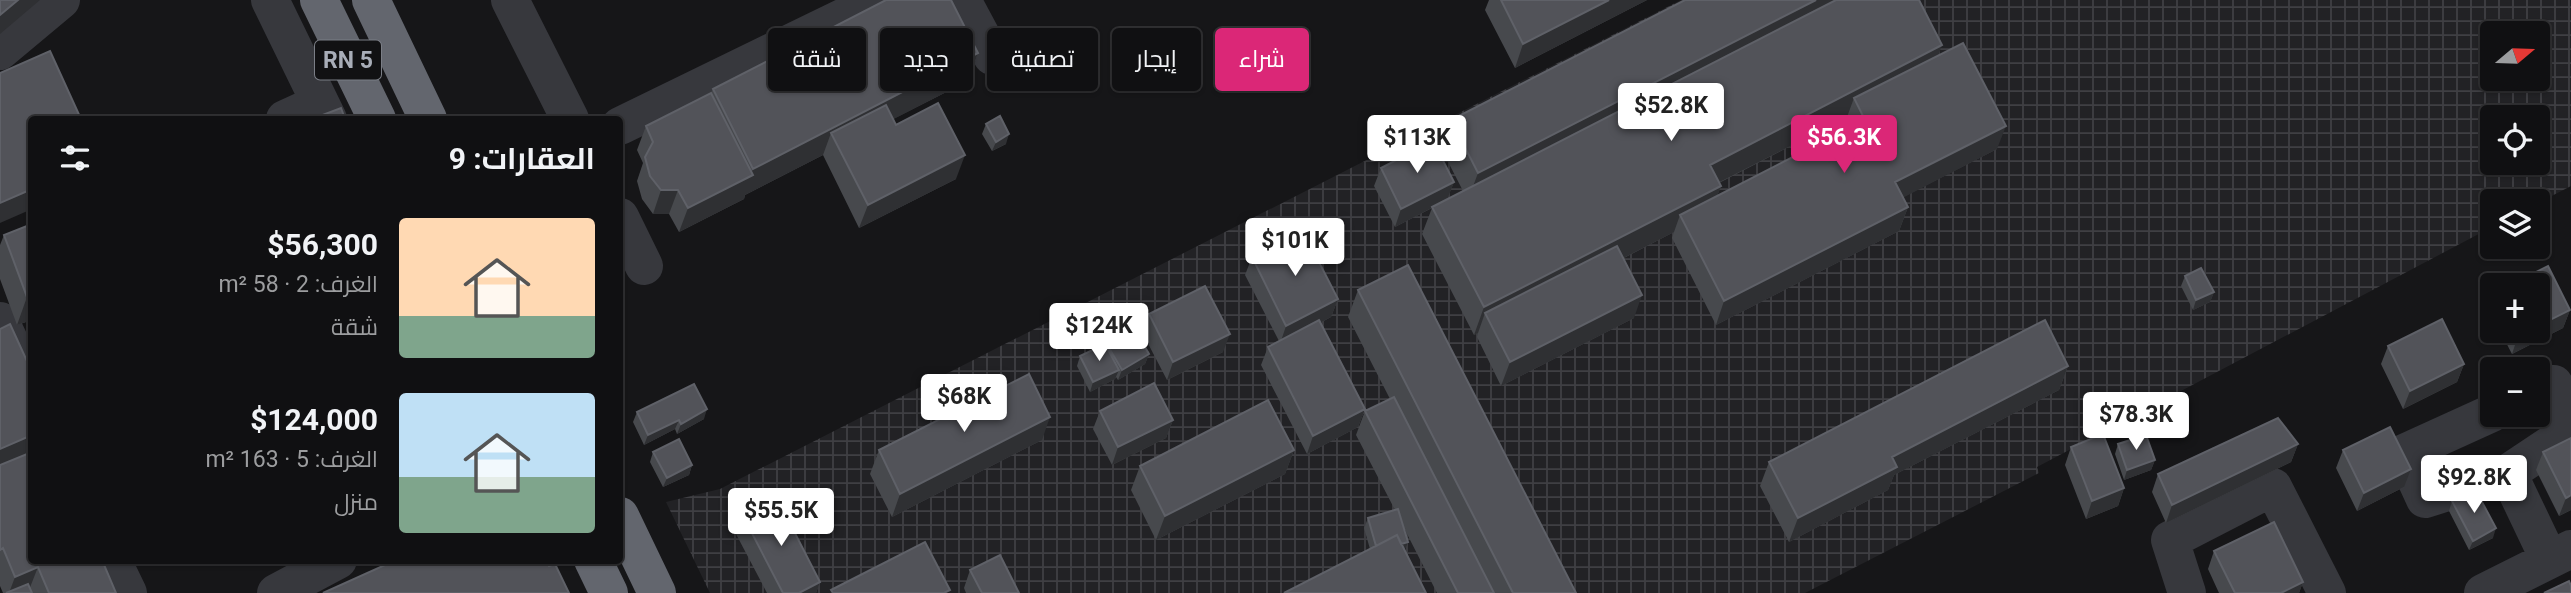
<!DOCTYPE html>
<html lang="ar">
<head>
<meta charset="utf-8">
<style>
  body { margin:0; font-family:Roboto,Cairo,sans-serif; background:#19191b; color:#f1f3f6; direction:rtl; height:100vh; display:flex; flex-direction:column; font-size:26px; white-space:nowrap }
  * { box-sizing:border-box; margin:0 }
  p { font-size:23px; color:#9c9d9f }
  .icon { flex:none; width:38px; height:38px; fill:none; stroke:currentColor; stroke-width:2; stroke-linecap:round; stroke-linejoin:round }
  .map { position:relative; flex:1; overflow:hidden; direction:ltr }
  .drawer { position:absolute; left:28px; top:116px; width:595px; height:448px; display:flex; flex-direction:column; background:#101012; border-radius:7px; box-shadow:0 2px 5px #0004,0 0 0 2px #303032; direction:rtl }
  .drawer>* { flex:none }
  .hud { position:absolute; left:644px; top:28px; width:665px; height:63px; direction:rtl; display:flex; gap:14px }
  .needle { width:46px; rotate:71deg }
  .tools { position:absolute; left:2480px; top:21px; display:grid; gap:14px }
  .tools a { display:grid; place-items:center; width:70px; height:70px; border-radius:7px; background:#101012; box-shadow:0 2px 5px #0004,0 0 0 2px #303032; font-size:35px }
  .price { position:absolute; translate:-50% -60px; padding:0 16px; border-radius:7px; background:#fff; color:#222; font-size:23px; line-height:46px; filter:drop-shadow(0 2px 4px #0008) }
  .price::after { content:''; position:absolute; left:50%; top:42px; width:21px; height:16px; margin-left:-10px; background:inherit; clip-path:polygon(0 0,100% 0,50% 100%) }
  .price.selected { background:#db2777; color:#fff }
  ul { padding:0; list-style:none }
  li { display:flex; align-items:center; gap:21px; height:175px; padding:0 28px }
  li span { display:grid; place-items:center; flex:none; width:196px; height:140px; border-radius:7px; color:#555 }
  li>.icon { margin-inline-start:auto }
  span .icon { width:84px; height:84px; fill:#fffc; stroke-width:1 }
  li b { font-size:30px }
  h2 { display:flex; justify-content:space-between; align-items:center; height:84px; padding:0 28px; font-size:30px }
  .chip { padding:0 24px; border-radius:7px; background:#101012; box-shadow:0 2px 5px #0004,0 0 0 2px #303032; font-size:24px; line-height:63px }
  .chip.selected { background:#db2777; color:#fff }
  .map>svg:first-child { display:block }
</style>
</head>
<body>
<div class="map">
<svg width="2571" height="593" viewBox="0 0 2571 593">
  <defs>
    <pattern id="industrial-grid" width="8" height="8" patternUnits="userSpaceOnUse" patternTransform="scale(1.75)"><rect width="8" height="8" fill="#222225"/><path d="M0 4h8M4 0v8" fill="none" stroke="#3f3f43"/></pattern>
  </defs>
  <rect width="100%" height="100%" fill="#161618"/>
  <path fill="url(#industrial-grid)" fill-rule="evenodd" d="M1681,0H2571V186L2538,203V201H2492V227L2037,467L2039,473L1805,593H710L666,502L720,489ZM2492,33H2538V79H2492ZM2492,117H2538V163H2492Z"/>
  <g fill="none" stroke-linecap="round" stroke-linejoin="round">
    <path stroke="#37383d" stroke-width="38" d="M270,0L328,119
      M510,0L570,119
      M962,0L992,56
      M0,51L61,0
      M285,119L320,103
      M620,126L879,0
      M620,217L644,266
      M0,321L32,389
      M2538,392L2554,384L2571,427
      M2492,413L2404,453L2425,499L2508,473L2571,431
      M2508,473L2549,559
      M112,560L128,593
      M276,593L338,560
      M2187,593L2170,540L2273,487L2327,593
      M2483,593L2571,549"/>
    <path stroke="#63666e" stroke-width="38" d="M319,0L377,119
      M371,0L428,119
      M620,516L657,593
      M593,560L609,593"/>
  </g>
  <path fill="#47494d" fill-rule="evenodd" d="M1489,0H1647L1515,68L1485,10Z
    M978,53L968,81L893,119L896,125L956,179L859,228L823,155L745,195L744,199L679,232L669,214H653L642,199L637,181L643,163L637,150L646,126L711,93L713,89Z
    M1939,55L1997,149L1903,197L1908,207L1899,231L1716,325L1672,238L1674,232L1624,258L1634,318L1501,386L1477,337L1478,333L1474,335L1422,234L1432,208L1395,227L1374,186L1381,168L1454,182L1447,199L1463,191L1441,148L1451,120ZM1847,117L1845,122L1848,129L1717,196L1721,186L1719,183Z
    M986,124L1006,144L992,151L982,134Z
    M32,224V320L17,325L0,279V245L4,235Z
    M1252,257L1338,299L1331,317L1320,323L1365,409L1358,427L1307,454L1261,365L1268,347L1279,341L1245,275Z
    M2185,276L2214,292L2210,302L2193,310L2181,286Z
    M1358,290L1576,593H1437L1403,526L1405,551L1370,549L1364,528L1368,518L1395,510L1356,435L1365,411L1390,399L1348,317Z
    M2570,310L2563,328L2512,354L2500,331H2538Z
    M1149,314L1223,352L1167,380L1142,332Z
    M0,329L32,560L116,593H3L0,586Z
    M1105,341L1149,354L1145,364L1118,380L1116,377L1115,379L1090,392L1077,366L1080,356L1104,344Z
    M2388,346L2464,364L2457,382L2403,409L2381,364Z
    M2068,366L2059,390L1894,475L1888,490L1789,542L1760,486L1769,462Z
    M1100,411L1173,420L1166,438L1112,465L1093,429Z
    M637,412L704,419L677,434L675,429L644,445L633,422Z
    M2571,438V510L2559,516L2536,470L2543,452Z
    M1042,440L892,517L870,474L879,450Z
    M2118,444L2155,460L2151,470L2124,480L2115,454Z
    M2298,444L2291,462L2166,523L2152,492L2158,474Z
    M2071,447L2124,488L2118,506L2086,519L2065,465Z
    M1294,450L1285,474L1156,540L1131,490L1140,466Z
    M2343,450L2404,487L2357,511L2336,468Z
    M653,452L692,465L689,475L663,487L650,462Z
    M2452,501L2493,538L2469,550L2449,511Z
    M743,516L820,582L816,593H767L736,534Z
    M2214,551L2303,582L2299,593H2219L2208,569Z
    M970,570L1019,593H966L964,588Z"/>
  <path fill="#2f3033" d="M18,0H40L0,34V15Z
    M1609,0H1647L1515,68L1523,44Z
    M1816,0H1844L1468,200L1478,173Z
    M1942,45L1932,73L1854,98L1847,117L1700,192L1710,165Z
    M978,53L968,81L839,147L831,133L823,155L745,195L744,199L679,232L688,208L750,176L753,169Z
    M2006,126L1997,149L1887,206L1895,182Z
    M1009,134L1006,144L992,151L996,142Z
    M965,155L956,179L859,228L868,205Z
    M1454,182L1447,200L1395,227L1401,209Z
    M1721,186L1711,213L1680,215L1674,232L1491,326L1485,313L1478,333L1474,335L1484,307Z
    M32,189V209L0,223V203Z
    M661,190H678L669,214H653Z
    M1908,207L1899,231L1716,325L1724,301Z
    M2214,292L2210,302L2193,310L2196,300Z
    M1642,295L1634,318L1501,386L1510,362Z
    M32,296V320L17,325L27,297Z
    M1338,299L1331,317L1280,344L1286,326Z
    M2570,310L2563,328L2512,354L2518,336L2529,331H2538V326Z
    M1230,334L1223,352L1167,380L1173,362Z
    M1149,354L1145,364L1118,380L1122,370Z
    M2464,364L2457,382L2403,409L2410,391Z
    M2068,366L2059,390L1894,475L1888,490L1789,542L1798,518L1892,457Z
    M1119,370L1115,379L1090,392L1093,382Z
    M707,409L704,419L677,434L681,424Z
    M1365,409L1358,427L1307,454L1313,436Z
    M1050,417L1042,440L892,517L900,494Z
    M679,420L675,429L644,445L648,435Z
    M1173,420L1166,438L1112,465L1118,447Z
    M32,435V455L0,469V449Z
    M2298,444L2291,462L2166,523L2172,505Z
    M1294,450L1285,474L1156,540L1165,516Z
    M2155,460L2151,470L2124,480L2127,470Z
    M692,465L689,475L663,487L667,478Z
    M2411,469L2404,487L2357,511L2364,493Z
    M2124,488L2118,506L2086,519L2092,501Z
    M2571,495V510L2559,516L2566,498Z
    M2496,528L2493,538L2469,550L2473,541Z
    M1408,542L1404,552H1377Z
    M38,567L29,590L9,593L15,577Z
    M820,582L816,593H799Z
    M2303,582L2299,593H2281Z"/>
  <path fill="#525359" stroke="#5f6168" stroke-width="2" d="M0,0H18L0,15Z
    M886,0H951L978,53L753,169L713,89Z
    M1501,0H1609L1523,44Z
    M1685,0H1816L1478,173L1451,120Z
    M1836,0H1919L1942,45L1710,165L1721,186L1484,307L1432,207Z
    M1963,43L2006,126L1895,182L1908,207L1724,301L1680,215L1865,120L1854,98Z
    M50,51L81,119H32V189L0,203V73Z
    M711,93L753,175L688,208L678,190H661L650,176L645,157L653,142L646,126Z
    M938,103L965,155L868,205L831,133L886,105L896,125Z
    M341,108L345,119H312Z
    M1000,116L1009,134L996,142L986,124Z
    M1433,141L1454,182L1401,209L1381,168Z
    M32,224V296L27,297L4,235Z
    M1303,231L1338,299L1286,326L1252,257Z
    M1617,246L1642,295L1510,362L1485,313Z
    M1408,265L1576,593H1513L1358,290Z
    M2548,266L2570,310L2538,326V285H2510Z
    M2201,268L2214,292L2196,300L2185,276Z
    M1205,286L1230,334L1173,362L1149,314Z
    M2442,319L2464,364L2410,391L2388,346Z
    M1319,320L1365,409L1313,436L1268,347Z
    M2045,320L2068,366L1892,457L1897,467L1798,518L1769,462Z
    M10,324L32,372V435L0,449V329Z
    M1132,325L1149,354L1122,370L1105,341Z
    M2516,331H2529L2518,336Z
    M1105,344L1119,370L1093,382L1080,356Z
    M1029,374L1050,417L900,494L879,450Z
    M1154,383L1173,420L1118,447L1100,411Z
    M694,384L707,409L681,424L679,420L648,435L637,412Z
    M1394,397L1494,593H1458L1365,411Z
    M1268,400L1294,450L1165,516L1140,466Z
    M2278,418L2298,444L2172,505L2158,474Z
    M2390,427L2411,469L2364,493L2343,450Z
    M2103,434L2124,488L2092,501L2071,447Z
    M2146,435L2155,460L2127,470L2118,444Z
    M2571,438V495L2566,498L2543,452Z
    M679,439L692,465L667,478L653,452Z
    M32,452V560H102L116,593H49L38,567L15,577L3,548L0,550V465Z
    M2475,489L2496,528L2473,541L2452,501Z
    M777,498L820,582L799,593H783L743,516Z
    M1398,509L1408,542L1401,544L1397,535L1376,546L1368,518Z
    M2274,522L2303,582L2281,593H2235L2214,551Z
    M1397,535L1426,593H1284Z
    M925,542L950,590L944,593H833L831,590Z
    M1000,555L1019,593H982L970,570Z
    M396,560H546L549,566L555,564L569,593H323Z
    M2569,581L2571,586V593H2544Z
    M28,584L32,593H6Z"/>
  <g text-anchor="middle" dominant-baseline="central" stroke-width="5" stroke-linejoin="round" paint-order="stroke">
    <rect fill="#111113" stroke="#7b7e86" stroke-width="2" x="315" y="40.5" width="66" height="39" rx="5"/>
    <g font-size="23" font-weight="bold" fill="#a8adb8">
      <text x="348" y="60">RN 5</text>
    </g>
  </g>
</svg>
<div class="tools">
<a><svg class="needle" viewBox="-14 -14 28 28"><path d="M0-13l5 13h-10z" fill="#e53935"/><path d="M0 13l5-13h-10z" fill="#9c9d9f"/></svg></a>
<a><svg class="icon" aria-label="locate" viewBox="0 0 24 24"><circle cx="12" cy="12" r="6"/><path d="M12 2v4M12 18v4M2 12h4M18 12h4"/></svg></a>
<a><svg class="icon" aria-label="layers" viewBox="0 0 24 24"><path d="M12 4l9 5-9 5-9-5zM3 14l9 5 9-5"/></svg></a>
<a>+</a>
<a>−</a>
</div>
<b class="price" style="left:1671px;top:143px">$52.8K</b>
<b class="price" style="left:1417px;top:175px">$113K</b>
<b class="price selected" style="left:1844px;top:175px">$56.3K</b>
<b class="price" style="left:1295px;top:278px">$101K</b>
<b class="price" style="left:1099px;top:363px">$124K</b>
<b class="price" style="left:964px;top:434px">$68K</b>
<b class="price" style="left:2136px;top:452px">$78.3K</b>
<b class="price" style="left:2474px;top:515px">$92.8K</b>
<b class="price" style="left:781px;top:548px">$55.5K</b>
<div class="hud">
<a class="chip selected">شراء</a>
<a class="chip">إيجار</a>
<a class="chip">تصفية</a>
<a class="chip">جديد</a>
<a class="chip">شقة</a>
</div>
<section class="drawer">
<h2>العقارات: 9<svg class="icon" aria-label="filters" viewBox="0 0 24 24"><path d="M4 7h16M4 17h16"/><circle cx="9" cy="7" r="2"/><circle cx="15" cy="17" r="2"/></svg></h2>
<ul>
<li><span style="background:linear-gradient(#ffd9b3 70%,#7fa58c 0)"><svg class="icon" aria-label="home" viewBox="0 0 24 24"><path d="M3 11l9-7 9 7M6 9v11h12V9"/></svg></span><div><b>$56,300</b><p>الغرف: 2 · 58 m²</p><p>شقة</p></div></li>
<li><span style="background:linear-gradient(#bfe0f5 60%,#7fa58c 0)"><svg class="icon" aria-label="home" viewBox="0 0 24 24"><path d="M3 11l9-7 9 7M6 9v11h12V9"/></svg></span><div><b>$124,000</b><p>الغرف: 5 · 163 m²</p><p>منزل</p></div></li>
</ul>
</section>
</div>
</body>
</html>
